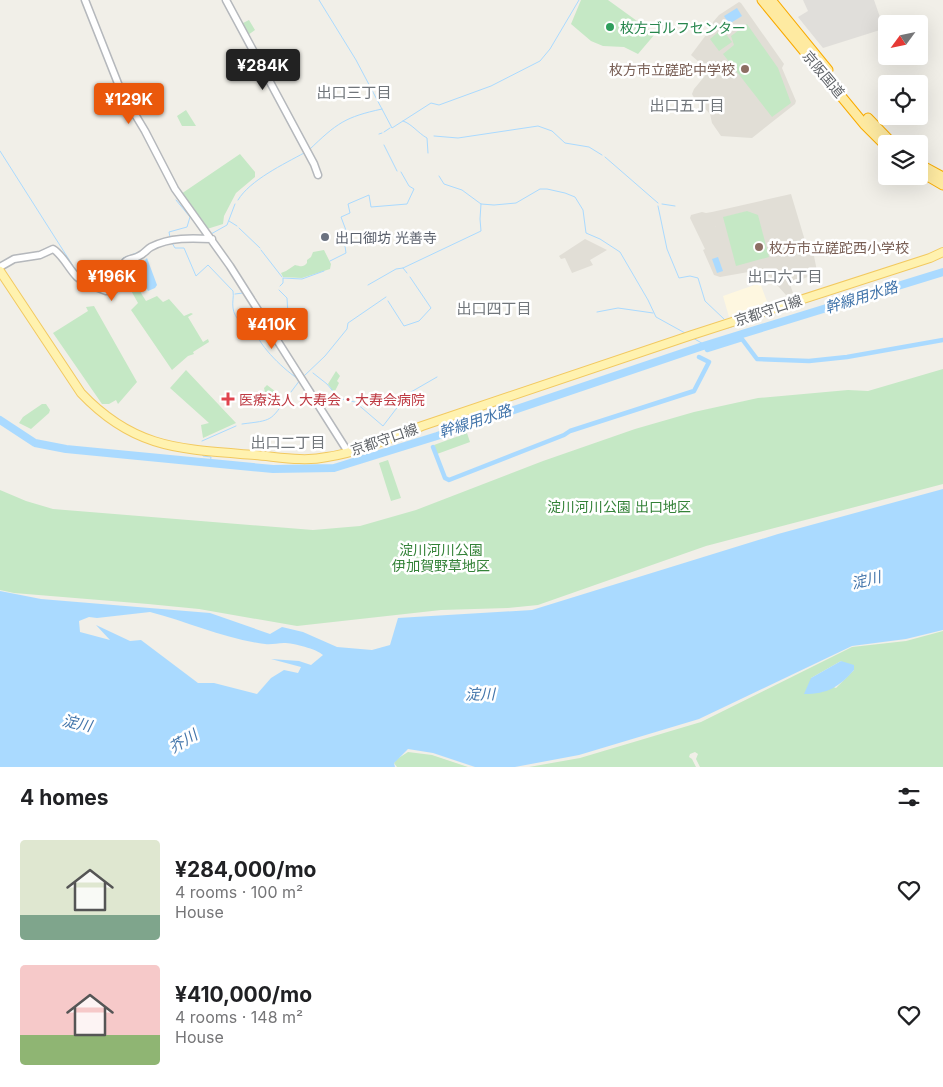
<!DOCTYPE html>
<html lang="en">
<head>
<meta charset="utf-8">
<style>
  body { margin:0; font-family:Inter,"Noto Sans JP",sans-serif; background:#f2f2f2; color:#202124; height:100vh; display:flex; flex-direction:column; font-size:19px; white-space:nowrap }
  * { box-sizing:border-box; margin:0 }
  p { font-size:16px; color:#757577 }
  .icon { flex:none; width:28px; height:28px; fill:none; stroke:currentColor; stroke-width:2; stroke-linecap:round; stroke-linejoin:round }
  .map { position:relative; height:767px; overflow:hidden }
  .side { display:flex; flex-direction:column; background:#fff; flex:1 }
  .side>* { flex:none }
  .needle { width:32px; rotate:237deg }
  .tools { position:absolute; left:878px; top:15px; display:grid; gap:10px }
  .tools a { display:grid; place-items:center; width:50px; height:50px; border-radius:5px; background:#fff; box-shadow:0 5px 20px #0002; font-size:25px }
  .price { position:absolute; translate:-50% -42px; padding:0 11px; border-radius:5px; background:#ea580c; color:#fff; font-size:16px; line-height:32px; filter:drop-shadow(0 1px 2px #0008) }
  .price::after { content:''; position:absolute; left:50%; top:30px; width:15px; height:11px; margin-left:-8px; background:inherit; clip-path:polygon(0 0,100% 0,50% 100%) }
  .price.current { background:#222; color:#fff }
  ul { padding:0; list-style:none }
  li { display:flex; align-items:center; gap:15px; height:125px; padding:0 20px }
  li span { display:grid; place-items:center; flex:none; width:140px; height:100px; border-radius:5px; color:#555 }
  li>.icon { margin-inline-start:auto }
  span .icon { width:60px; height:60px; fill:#fffc; stroke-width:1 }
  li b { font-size:21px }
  h2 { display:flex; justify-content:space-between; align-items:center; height:60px; padding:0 20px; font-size:21px }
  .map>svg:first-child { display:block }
</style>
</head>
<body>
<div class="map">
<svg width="943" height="767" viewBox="0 0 943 767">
  <rect width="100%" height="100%" fill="#f1efe8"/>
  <path fill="#fef7e0" d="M760,283L768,304L729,317L723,296Z"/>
  <path fill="#e0deda" d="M803,0H874L881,20L880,30L823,48L798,17L808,11Z"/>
  <path fill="#e1ded6" d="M739,2L741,3L784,64L782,68L796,101L795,104L752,138L721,136L712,123L710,114L693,96L692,94L694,89L709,71L691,55L712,27L713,22L719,15Z
    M791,194L809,254L814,256L817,271L815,274L790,284L793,293L786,295L767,274L765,269L720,277L714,275L703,250L705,249L690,218L691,215L702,212L706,213L712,212L716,227L712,212Z
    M585,239L607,250L590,260L593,265L572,273L565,258L561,259L559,256Z"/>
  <path fill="#c5e8c5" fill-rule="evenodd" d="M581,0H608L655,34L638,54L624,47L603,46L591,41L571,24Z
    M249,20L255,30L248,35L242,26L243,23Z
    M747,24L778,68L791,103L772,117L723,54L734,45L731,36Z
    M722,29L732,42L719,51L710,39Z
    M186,110L196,126H182L177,116Z
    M240,154L255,172V177L236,193L224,216L223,224L207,229L181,194Z
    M747,211L758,215L769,257L736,266L723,217Z
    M324,250L331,264L330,269L302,278L283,277L281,273L286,271L295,265C300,266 303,268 307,263V260L311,257L313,252Z
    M129,287L142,289L141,293L146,301L157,296L163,302L169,299L184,316L191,313L193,314L188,317L203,342L208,339L209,342L193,352L194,354L188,356L172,370L131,310L138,303Z
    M94,306L137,382L118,404L116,400L109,404H102L53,333L88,311L86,307Z
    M943,369V484L706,546L538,605L508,608L441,610L297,626L199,609L148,604L14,593L0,590V490L26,501L53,509L313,530L360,526L416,510L543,461L635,429L694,412L758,398L848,390L868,391Z
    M186,370L236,423L203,438L201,425L209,423L170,388Z
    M336,371L340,376L337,381L339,383L334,393L328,384Z
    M267,385L280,395L278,402L276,401L274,403L266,396L264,388Z
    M42,404H46L50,410L49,413L31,429L19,423L23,417Z
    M467,433L470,442L437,454L434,445Z
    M388,460L401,498L391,501L379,463Z
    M943,631V767H700L696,759L698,754L695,752L690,754L689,757L692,759L696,767H529L580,758L701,722L852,647L906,641ZM841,661L854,670L836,688L811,678Z
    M408,752L432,755L468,767H397L394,763L397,759Z"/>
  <path fill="#aadaff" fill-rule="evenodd" d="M737,8L742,16L729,24L724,16Z
    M718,257L723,271L717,273L712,259Z
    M147,258L157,285L155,288L148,291L135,263L143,262Z
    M943,489V630L906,639L852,646L699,719L579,755L515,767H475L433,753L408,749L394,763L395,767H0V591L41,599L210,613L270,634L282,627L303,632L337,647L372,650L390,645L398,618L532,610L778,534ZM150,612C189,622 225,639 265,644C271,645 277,643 284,643C293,643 317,649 323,655L311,665L299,661L271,659L301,667L298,673L284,670L271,678L257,694L214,683H198L141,640L130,641L96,625L110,640L80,632L79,621L89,617L97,618Z
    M841,661L854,665V670C839,687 828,694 804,694L811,678Z"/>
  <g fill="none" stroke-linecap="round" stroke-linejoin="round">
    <path stroke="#aadaff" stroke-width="1" d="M319,0L356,60L392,128L431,103L439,105L491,86L540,61L550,49L579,0
      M403,121C412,124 418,133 427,138L428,153
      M384,132L390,128
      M379,134L382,133
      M434,136L458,138L538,126L552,131L565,143L589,147L602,155
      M384,145L397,171
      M309,150C337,123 345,117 382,109
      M0,151L75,269L86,279L94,283
      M605,157L658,203
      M439,176L444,184L462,190L481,204L494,205L516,203L540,189H547L565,193L575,197L583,210L586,233L600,239L620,252L648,300L656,317L685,333
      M238,200C250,180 284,164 304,153
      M662,204L675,206
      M658,206L667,249L679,278L690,276L698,278L705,301L724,319
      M229,221L237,226
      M239,228L260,248
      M211,234L227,225L235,204
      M170,237L169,232L187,227L190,217L176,200
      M350,241L341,217L350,213L348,204L369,195L371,207L407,204L414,189L409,186L401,172
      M172,243L175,248H184L196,276L208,265L233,291C234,297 232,302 233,308C234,318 245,329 255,331
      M261,250L282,277
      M330,261L346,253L345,246
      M120,264L123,258L139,252L149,245
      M403,268L407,273
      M368,285L396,269L403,268L481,231L480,219L481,204
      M280,286L283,283V278L302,279L324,271
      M105,287H111L115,284
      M235,294L243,293
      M388,301L404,326L419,321L431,308L410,277
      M597,312L618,308L653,313
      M269,323L288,315L287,298L279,290
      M728,328L859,285
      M256,330L265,324
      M255,331C260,347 285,371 300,380L291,392
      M693,338L705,345
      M313,373L327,384L337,396L342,399L355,402L383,426L406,396
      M304,376L325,356L347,329L348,323L386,297
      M411,392L437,377
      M242,424C273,420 270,422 288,396
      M430,438L431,440
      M202,441L236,426
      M202,454L203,456L211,457L210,464"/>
    <path stroke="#aadaff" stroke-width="4.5" d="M705,345L707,350L742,339L757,359L809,361L847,357L943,340
      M433,447L445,478L449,480L564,435L570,431L694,391L709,362L699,357"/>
    <path stroke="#aadaff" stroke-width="8" d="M0,420L35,443L66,449L273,469L334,468L437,436L700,347L943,272"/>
    <g stroke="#b5b8bc" stroke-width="9">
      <path id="tertiary" d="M85,0L121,91L145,131L175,189L230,266L348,452
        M226,0L314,164L318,175
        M0,267L14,259L40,255L53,249C63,255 68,268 77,277C85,284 96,287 106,291C126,291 116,272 125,262C129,258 135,259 139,256C144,254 147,249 151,247C170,237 192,238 212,239"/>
    </g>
    <g stroke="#f2c960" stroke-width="10">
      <path id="primary" d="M0,271L81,393C135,450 182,449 255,455C279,457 304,462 327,457C360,452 391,438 422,426L692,335L930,258L943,252"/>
    </g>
    <g stroke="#f9ab00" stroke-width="11">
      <path id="trunk" d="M762,0L864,124L886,146
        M771,0L828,70
        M868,118L893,144
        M919,164L943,177
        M919,171L943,185"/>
    </g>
    <use href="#tertiary" stroke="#fff" stroke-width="6"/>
    <use href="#primary" stroke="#fff2af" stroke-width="8"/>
    <use href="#trunk" stroke="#feeaa1" stroke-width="9"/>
  </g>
  <circle fill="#2e9e5b" stroke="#fff" stroke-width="2" cx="610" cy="27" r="5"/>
  <g fill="#8d6e63" stroke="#fff" stroke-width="2">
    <circle cx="745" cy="69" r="5"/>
    <circle cx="759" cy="247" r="5"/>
  </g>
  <circle fill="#6b7280" stroke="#fff" stroke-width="2" cx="325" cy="237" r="5"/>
  <path fill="#e0444e" stroke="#fff" stroke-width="2" d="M225.5 391.5h5v5h5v5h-5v5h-5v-5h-5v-5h5z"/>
  <g text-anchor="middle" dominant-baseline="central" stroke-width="5" stroke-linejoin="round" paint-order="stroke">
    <g font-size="14" fill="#27864d" stroke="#fff" text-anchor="start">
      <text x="620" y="27">枚方ゴルフセンター</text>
    </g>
    <g font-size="14" fill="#785e54" stroke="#fff" text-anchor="end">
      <text x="735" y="69">枚方市立蹉跎中学校</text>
      <text x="769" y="247" text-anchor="start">枚方市立蹉跎西小学校</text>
    </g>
    <g font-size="14" fill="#5f6368" stroke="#fff">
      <text transform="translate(824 74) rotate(50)">京阪国道</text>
      <text transform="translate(768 310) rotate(-18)">京都守口線</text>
      <text transform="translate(384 439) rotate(-19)">京都守口線</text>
    </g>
    <g font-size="14" fill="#5b616d" stroke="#fff" text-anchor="start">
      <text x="335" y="237">出口御坊 光善寺</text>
    </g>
    <g font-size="14" fill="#be3a42" stroke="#fff" text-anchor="start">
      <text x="239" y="399">医療法人 大寿会・大寿会病院</text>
    </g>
    <g font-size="14" fill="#348238" stroke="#fff">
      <text x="619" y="506">淀川河川公園 出口地区</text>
      <text x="441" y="549">淀川河川公園<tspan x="441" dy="16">伊加賀野草地区</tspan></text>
    </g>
    <g font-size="15" fill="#70757a" stroke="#fff">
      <text x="354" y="92">出口三丁目</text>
      <text x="687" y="105">出口五丁目</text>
      <text x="785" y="276">出口六丁目</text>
      <text x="494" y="308">出口四丁目</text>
      <text x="288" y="442">出口二丁目</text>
    </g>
    <g font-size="15" font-style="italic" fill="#4174aa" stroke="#fff">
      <text transform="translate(861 297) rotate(-17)">幹線用水路</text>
      <text transform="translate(475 421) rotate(-18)">幹線用水路</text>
      <text transform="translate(866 580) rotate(-14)">淀川</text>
      <text transform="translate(480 694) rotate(-1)">淀川</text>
      <text transform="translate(77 723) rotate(12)">淀川</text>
      <text transform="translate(183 741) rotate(-31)">芥川</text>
    </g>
  </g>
</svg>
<div class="tools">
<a><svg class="needle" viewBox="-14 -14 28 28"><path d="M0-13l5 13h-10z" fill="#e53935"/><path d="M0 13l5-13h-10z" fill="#757577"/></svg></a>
<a><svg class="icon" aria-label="locate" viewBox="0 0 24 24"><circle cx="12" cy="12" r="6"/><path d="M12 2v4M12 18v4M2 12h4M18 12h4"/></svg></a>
<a><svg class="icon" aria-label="layers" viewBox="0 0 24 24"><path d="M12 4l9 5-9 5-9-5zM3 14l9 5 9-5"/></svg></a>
</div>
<b class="price current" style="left:263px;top:91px">¥284K</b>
<b class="price" style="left:129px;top:125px">¥129K</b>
<b class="price" style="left:112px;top:302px">¥196K</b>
<b class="price" style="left:272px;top:350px">¥410K</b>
</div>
<section class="side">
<h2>4 homes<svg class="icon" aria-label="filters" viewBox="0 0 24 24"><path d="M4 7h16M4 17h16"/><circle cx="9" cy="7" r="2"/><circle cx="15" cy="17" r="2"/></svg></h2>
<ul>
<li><span style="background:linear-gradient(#dfe7d0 75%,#7fa58c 0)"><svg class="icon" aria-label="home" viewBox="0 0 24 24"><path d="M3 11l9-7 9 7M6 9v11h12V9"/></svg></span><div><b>¥284,000/mo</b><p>4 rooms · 100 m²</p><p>House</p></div><svg class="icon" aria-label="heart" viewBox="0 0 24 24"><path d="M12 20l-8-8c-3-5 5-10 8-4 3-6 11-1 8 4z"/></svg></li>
<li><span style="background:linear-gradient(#f6c9c9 70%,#8fb573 0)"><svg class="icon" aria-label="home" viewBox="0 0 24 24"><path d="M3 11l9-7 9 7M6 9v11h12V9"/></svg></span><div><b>¥410,000/mo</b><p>4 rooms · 148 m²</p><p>House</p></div><svg class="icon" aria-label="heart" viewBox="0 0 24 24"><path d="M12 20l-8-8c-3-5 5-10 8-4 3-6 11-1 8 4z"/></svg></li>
</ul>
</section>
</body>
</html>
